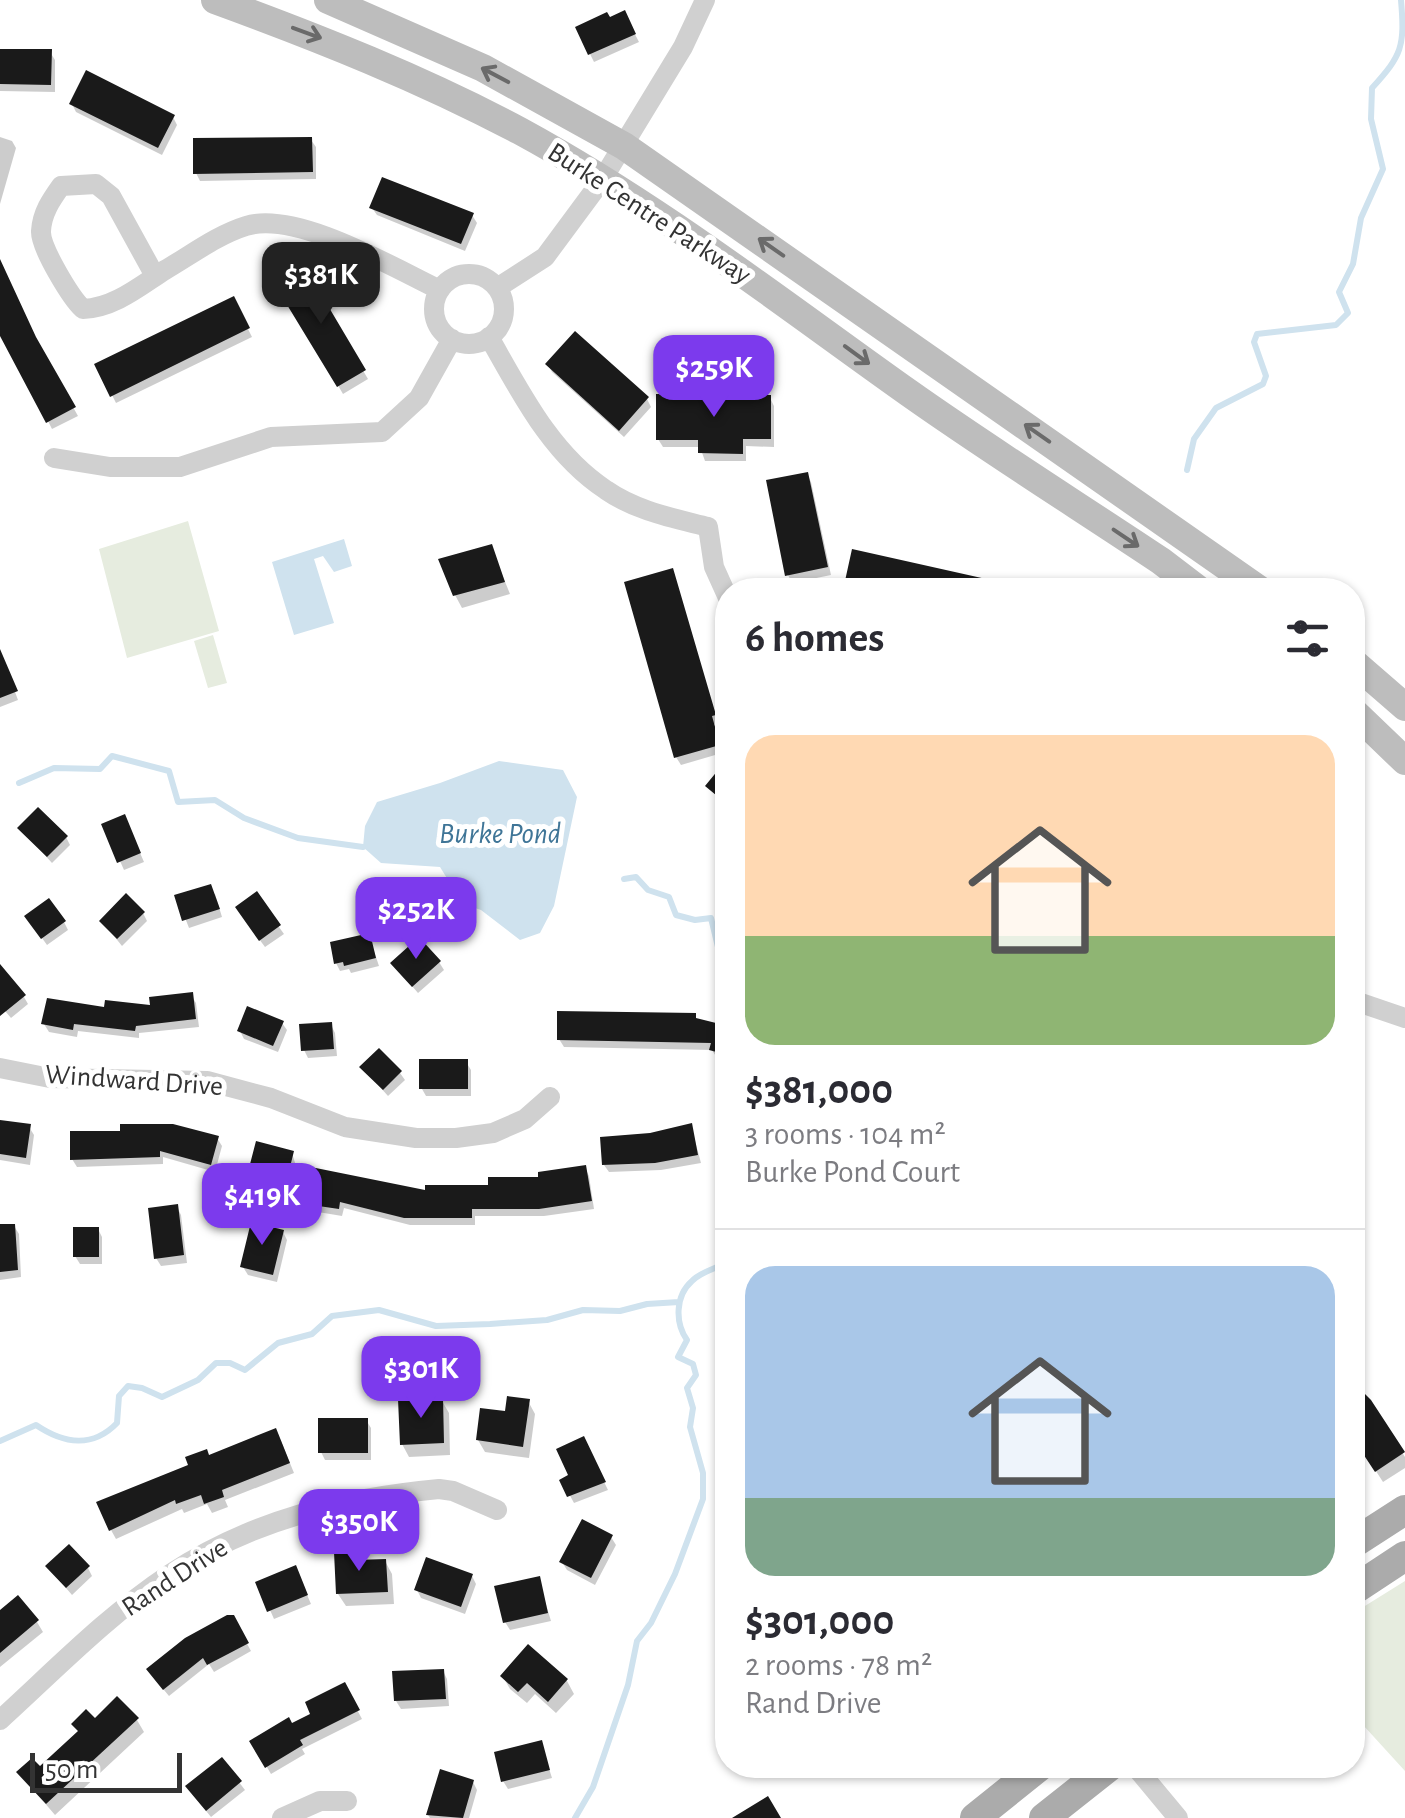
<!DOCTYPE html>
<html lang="en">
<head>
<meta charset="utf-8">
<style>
  body { margin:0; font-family:"Alegreya Sans",sans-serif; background:#f2f2f3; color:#2b2b33; height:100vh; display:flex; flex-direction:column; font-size:38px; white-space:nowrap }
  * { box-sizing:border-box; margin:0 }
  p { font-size:32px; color:#7c7c81 }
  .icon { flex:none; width:55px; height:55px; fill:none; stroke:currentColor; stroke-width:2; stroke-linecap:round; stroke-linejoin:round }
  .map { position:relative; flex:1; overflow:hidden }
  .sheet { position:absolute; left:715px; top:578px; width:650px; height:1200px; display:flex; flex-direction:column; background:#fff; border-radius:40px; box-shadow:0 2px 8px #0004 }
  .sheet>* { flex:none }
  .scale { position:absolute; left:30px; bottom:25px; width:152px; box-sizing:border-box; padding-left:10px; border:5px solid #333; border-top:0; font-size:28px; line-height:35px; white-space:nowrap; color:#333; -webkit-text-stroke:8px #fff; paint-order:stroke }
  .price { position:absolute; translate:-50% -85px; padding:0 22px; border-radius:20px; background:#7c3aed; color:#fff; font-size:32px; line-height:65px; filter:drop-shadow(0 2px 5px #0008) }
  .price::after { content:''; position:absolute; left:50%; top:60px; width:30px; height:22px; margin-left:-15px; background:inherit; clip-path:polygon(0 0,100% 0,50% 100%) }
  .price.selected { background:#222; color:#fff }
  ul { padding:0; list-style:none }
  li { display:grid; align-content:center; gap:20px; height:530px; padding:0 30px }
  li+li { border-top:2px solid #e1e1e2 }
  li span { display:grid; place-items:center; height:310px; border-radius:30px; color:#555 }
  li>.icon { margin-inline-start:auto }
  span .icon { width:180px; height:180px; fill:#fffc; stroke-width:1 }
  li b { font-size:42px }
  h2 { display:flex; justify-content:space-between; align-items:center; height:120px; padding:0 30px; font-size:42px }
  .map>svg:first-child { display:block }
</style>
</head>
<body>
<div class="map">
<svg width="1405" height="1818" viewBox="0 0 1405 1818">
  <rect width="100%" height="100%" fill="#fff"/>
  <path fill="#e6ecdf" d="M188,521L219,631L127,658L99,549Z
    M213,635L227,683L208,688L194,641Z
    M1405,1581V1771L1353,1714L1352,1614Z"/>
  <path fill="#cfe2ee" d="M344,539L352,566L334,572L323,556L314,559L334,623L294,635L272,562Z
    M499,761L563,770L577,797L554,906L540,933L520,940L481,910L463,904L440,867L381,863L363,847L365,826L377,802L440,783Z"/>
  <path fill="#0003" d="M628,21L639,42L594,62L590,54Z
    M0,51L50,52L55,60V92L0,91Z
    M72,104L173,117L177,125L162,155L76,112Z
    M0,137L12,141L16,148L0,204Z
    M311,140L316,147V179L200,181L196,173Z
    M372,208L472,215L477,223L465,251L377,215Z
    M0,262L40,348L78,416L52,429L0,326Z
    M304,271L368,379L343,394L279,285Z
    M233,299L252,337L116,403L97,365Z
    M548,365L647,399L651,407L624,437L552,372Z
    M770,398L774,406V447L746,446V461H705L700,447H663L658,439Z
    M807,474L811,482L831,575L792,583L788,575Z
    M491,547L510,594L462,608L455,595Z
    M672,571L718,723L714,724L722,753L681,765L676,757Z
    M0,651L18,700L0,707Z
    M104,825H128L144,862L124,870Z
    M20,828L66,837L70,845L52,863Z
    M215,894L222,917L189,928L177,897Z
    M256,895L284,934L265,947L242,916Z
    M143,913L147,921L122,946L102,921Z
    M64,922L68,930L47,945L32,924Z
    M369,936L379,966L351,973L349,969L340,971L336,963Z
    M439,962L444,970L418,993L393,964Z
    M0,978L24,997L28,1004L11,1018L0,1005Z
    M191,995L196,1003L199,1027L139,1033V1038L78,1031L77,1037L49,1032L44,1024L106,1010L153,1008Z
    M697,1020L728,1028V1060L717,1058L712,1050L564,1047L559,1039Z
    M282,1023L287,1030L278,1052L244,1039L240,1031Z
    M331,1025L335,1033L337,1056L308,1058L304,1050Z
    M466,1062L471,1070V1096H426L422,1089Z
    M362,1067L400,1073L405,1080L388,1096Z
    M0,1123L29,1127L34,1135L30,1165L0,1160Z
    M691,1126L701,1163L661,1170L609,1172L604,1165L650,1136Z
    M217,1138L222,1146L215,1172L163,1157V1164L77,1167L72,1159Z
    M292,1153L296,1166L428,1194L490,1187L585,1168L589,1176L594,1209L544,1216H475V1225H410L344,1208L342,1216L306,1210L301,1202L303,1188L256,1176L252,1168Z
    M177,1207L181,1215L187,1263L161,1266L156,1258Z
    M14,1226L19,1234L21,1277L0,1280V1227Z
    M98,1229L102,1237V1264H80L75,1256Z
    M283,1232L287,1240L277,1282L248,1275L243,1267Z
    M442,1401L449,1413L450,1455L409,1457L402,1444Z
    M528,1401L535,1414L529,1458L485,1452L478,1440L507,1414Z
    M1369,1401L1405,1457V1468L1383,1482L1352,1434Z
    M366,1420L371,1428V1460H325L321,1452Z
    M281,1441L294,1473L225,1500L228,1507L212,1513L207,1504L184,1513L182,1509L116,1539L111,1530L209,1458Z
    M587,1447L608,1490L574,1503L562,1481L572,1476Z
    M611,1537L616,1545L595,1585L567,1570L562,1562Z
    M353,1554L358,1563L385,1561L392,1574L394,1604L346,1606L338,1594Z
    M48,1567L88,1568L92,1576L72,1595Z
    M299,1576L311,1604L274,1619L258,1583Z
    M472,1576L476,1584L465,1614L421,1598L417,1590Z
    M538,1578L551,1621L510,1630L505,1622Z
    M0,1613L37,1622L43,1632L0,1667Z
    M233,1618L251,1651L214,1672L209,1664L169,1696L154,1678Z
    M529,1648L567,1681L574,1694L556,1713L535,1694L527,1703L510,1689L503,1677Z
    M443,1671L447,1679L449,1706L401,1709L396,1701Z
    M344,1685L362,1719L302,1749L305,1754L271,1774L252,1742L313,1715Z
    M137,1720L144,1732L55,1815L19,1773L40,1770L95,1722Z
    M541,1743L552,1778L508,1789L503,1781Z
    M222,1760L245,1790L211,1817L193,1795Z
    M930,1765H949L937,1774Z
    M473,1782L477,1790L469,1818H430L428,1815Z"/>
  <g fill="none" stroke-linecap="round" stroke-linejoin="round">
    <path stroke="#cfe2ee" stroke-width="6" d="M1187,470L1194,439L1216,408L1263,384L1266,376L1254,342L1257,334L1336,325L1348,313L1339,292L1353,264L1361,218L1383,169L1371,119L1372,88C1402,55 1405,47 1401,0
      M19,783L54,768L100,769L112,756L169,771L178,802L215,800L244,818L298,838L363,847
      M624,879L636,877L648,890L669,897L676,915L695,920L711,918L718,947L728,946
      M0,1441L36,1425C64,1444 93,1448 117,1423L119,1396L128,1386L142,1388L162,1397L198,1380L216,1363H230L245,1370L278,1343L312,1334L332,1316L379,1310L436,1326L490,1324L547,1320L583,1310L620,1311L647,1304L679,1302
      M575,1818L593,1787L628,1685L637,1641L651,1623L675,1574L703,1499V1473L690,1427L693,1408L687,1388L696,1375L693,1364L678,1357L687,1340C675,1323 675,1296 692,1281C700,1272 717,1268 728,1262"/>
  </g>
  <path fill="#1a1a1a" d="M625,10L636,34L588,55L575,27L607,12L610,17Z
    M0,49H52L51,85L0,84Z
    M86,70L175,115L158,148L69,104Z
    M312,137L313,172L193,174V138Z
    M382,177L474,213L461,244L369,208Z
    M0,259L36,337L76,407L46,423L0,336Z
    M305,267L366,370L337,387L275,285Z
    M234,296L250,328L110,397L94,364Z
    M575,331L649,397L619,431L545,364Z
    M656,394L771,395V439H743V454L698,453V440H656Z
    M808,472L828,567L785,576L766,480Z
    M492,544L505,582L453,596L438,559Z
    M852,549L1004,583V590H843Z
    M673,568L716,715L712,716L720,745L674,758L624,582Z
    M0,649L18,691L0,698Z
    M728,758V805L705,786Z
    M38,807L68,836L47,857L17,828Z
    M125,814L141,853L117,863L101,824Z
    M211,884L220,909L182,921L174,895Z
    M257,891L281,925L259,941L235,907Z
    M126,893L145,912L117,939L99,921Z
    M49,898L66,921L41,939L24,916Z
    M370,933L376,958L344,966L343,962L334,964L330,942Z
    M419,937L441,961L412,987L390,963Z
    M0,964L26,995L0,1016Z
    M193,992L196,1019L136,1026L135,1031L74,1024L73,1030L41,1024L47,998L104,1007L105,1000L150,1005L149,997Z
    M722,1002H728V1055L709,1050L711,1043L557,1040V1011L696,1013V1018L716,1023Z
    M247,1006L284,1021L273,1046L237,1031Z
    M332,1022L334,1049L301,1051L299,1024Z
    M379,1048L402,1071L383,1090L359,1067Z
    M419,1059H468V1089H419Z
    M0,1120L31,1124L26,1158L0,1154Z
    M692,1123L698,1155L655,1163L602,1165L600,1137L650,1133Z
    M120,1124H173L219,1136L211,1165L160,1151V1157L70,1160V1131H120Z
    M256,1141L294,1151L291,1163L425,1190V1185H488V1177H538V1172L586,1165L592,1201L539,1209H472V1218H404L340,1202L339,1209L298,1203L302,1182L249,1168Z
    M178,1204L184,1255L154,1259L148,1208Z
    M251,1222L284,1230L273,1275L240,1267Z
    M0,1224H15L18,1270L0,1272Z
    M73,1227H99V1257H73Z
    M1352,1381L1371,1400L1405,1452L1375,1472L1352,1437Z
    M507,1396L530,1399L523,1447L476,1440L480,1408L505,1411Z
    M443,1398L444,1443L400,1445L398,1399Z
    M318,1418H368V1453H318Z
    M276,1428L290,1463L222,1490L224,1497L204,1504L201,1495L176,1504L175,1500L109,1531L96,1502L188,1465L185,1457L207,1449L209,1455Z
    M584,1436L606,1482L567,1497L559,1480L568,1475L556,1449Z
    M582,1519L613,1535L591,1578L559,1562Z
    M69,1544L90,1566L66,1588L45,1566Z
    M355,1551V1560L386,1559L388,1592L336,1594L334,1552Z
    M426,1557L473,1574L461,1607L414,1590Z
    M296,1565L308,1595L267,1612L255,1582Z
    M540,1576L548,1613L503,1623L494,1586Z
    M18,1595L39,1620L0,1653V1610Z
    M227,1615H234L249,1643L207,1665L203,1658L163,1690L146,1669L185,1638Z
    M528,1644L568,1679L548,1702L527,1683L518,1692L500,1676Z
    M444,1669L446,1699L394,1701L392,1671Z
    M345,1682L360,1710L300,1740L303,1745L265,1768L249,1741L289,1717L292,1723L310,1714L305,1702Z
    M117,1696L139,1718L46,1804L16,1772L32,1758L40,1766L78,1731L71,1724L86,1709L95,1718Z
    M542,1740L550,1770L501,1782L494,1752Z
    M222,1757L242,1781L206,1811L185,1786Z
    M440,1769L474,1780L463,1818L426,1815Z
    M768,1796L781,1818H732Z"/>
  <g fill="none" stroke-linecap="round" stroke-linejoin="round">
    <path stroke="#d0d0d0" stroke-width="20" d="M434 309a35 35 0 1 1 70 0a35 35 0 1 1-70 0Z
      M155,276L111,196L96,184L61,186C51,200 42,213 41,231C40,247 71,298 83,309C114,308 140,286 165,270C191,255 217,235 246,226C296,210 394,268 440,290
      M497,288L545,257L602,180L683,47L705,0
      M489,337C521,393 551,454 606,490C636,511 673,518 708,527L714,567L728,598
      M54,458L110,467H180L271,437L382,432L419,398L452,339
      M1352,1000L1405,1018
      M0,1068L50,1078L207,1081L271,1098L345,1127L416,1138H456L493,1133L525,1119L550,1097
      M0,1720C55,1670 108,1615 170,1574C252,1520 343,1498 439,1489L453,1491L497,1510
      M1134,1765L1178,1818
      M282,1818L320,1801H347"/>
    <path stroke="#bdbdbd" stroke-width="28" d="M215,0C319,38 422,79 520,131C658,206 782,303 909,393C991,451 1077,505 1161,561L1199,590
      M328,0L483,68L624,146L1260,590
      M1352,661L1405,707
      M1352,710L1405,761"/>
    <path stroke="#ababab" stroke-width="30" d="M1352,1544L1405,1510
      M1352,1591L1405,1556
      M975,1818L1041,1765
      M1044,1818L1111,1765"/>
  </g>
  <defs><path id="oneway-shaft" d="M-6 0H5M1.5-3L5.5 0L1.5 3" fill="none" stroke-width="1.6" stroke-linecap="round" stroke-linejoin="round" transform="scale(2.5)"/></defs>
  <g stroke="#6a6a6a">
    <use href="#oneway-shaft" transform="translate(307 33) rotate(20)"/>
    <use href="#oneway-shaft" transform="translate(495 75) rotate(-152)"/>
    <use href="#oneway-shaft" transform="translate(771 247) rotate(-145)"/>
    <use href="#oneway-shaft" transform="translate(857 355) rotate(36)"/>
    <use href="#oneway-shaft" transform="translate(1037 433) rotate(-145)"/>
    <use href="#oneway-shaft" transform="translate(1126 538) rotate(34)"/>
  </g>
  <g text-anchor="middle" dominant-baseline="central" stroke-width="10" stroke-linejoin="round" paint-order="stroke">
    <g font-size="28" fill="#333" stroke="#fff">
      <text transform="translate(649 214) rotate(33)">Burke Centre Parkway</text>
      <text transform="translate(134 1081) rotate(4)">Windward Drive</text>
      <text transform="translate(175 1578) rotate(-33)">Rand Drive</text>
    </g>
    <g font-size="30" font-style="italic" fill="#3f7597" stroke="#fff">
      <text x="500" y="834">Burke Pond</text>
    </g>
  </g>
</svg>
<div class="scale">50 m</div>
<b class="price selected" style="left:321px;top:327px">$381K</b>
<b class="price" style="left:714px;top:420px">$259K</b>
<b class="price" style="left:416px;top:962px">$252K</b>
<b class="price" style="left:262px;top:1248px">$419K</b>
<b class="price" style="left:421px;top:1421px">$301K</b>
<b class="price" style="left:359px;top:1574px">$350K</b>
<section class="sheet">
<h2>6 homes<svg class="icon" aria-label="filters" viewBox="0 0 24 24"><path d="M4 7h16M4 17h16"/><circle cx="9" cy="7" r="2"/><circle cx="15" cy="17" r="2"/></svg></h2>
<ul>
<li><span style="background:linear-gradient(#ffd9b3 65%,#8fb573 0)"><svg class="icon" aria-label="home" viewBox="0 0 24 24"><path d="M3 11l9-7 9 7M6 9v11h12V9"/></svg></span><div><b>$381,000</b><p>3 rooms · 104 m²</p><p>Burke Pond Court</p></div></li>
<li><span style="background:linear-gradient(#a9c7e8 75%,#7fa58c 0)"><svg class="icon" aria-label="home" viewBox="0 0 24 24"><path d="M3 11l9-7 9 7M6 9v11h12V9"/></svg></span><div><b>$301,000</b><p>2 rooms · 78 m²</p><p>Rand Drive</p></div></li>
</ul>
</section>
</div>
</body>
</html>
